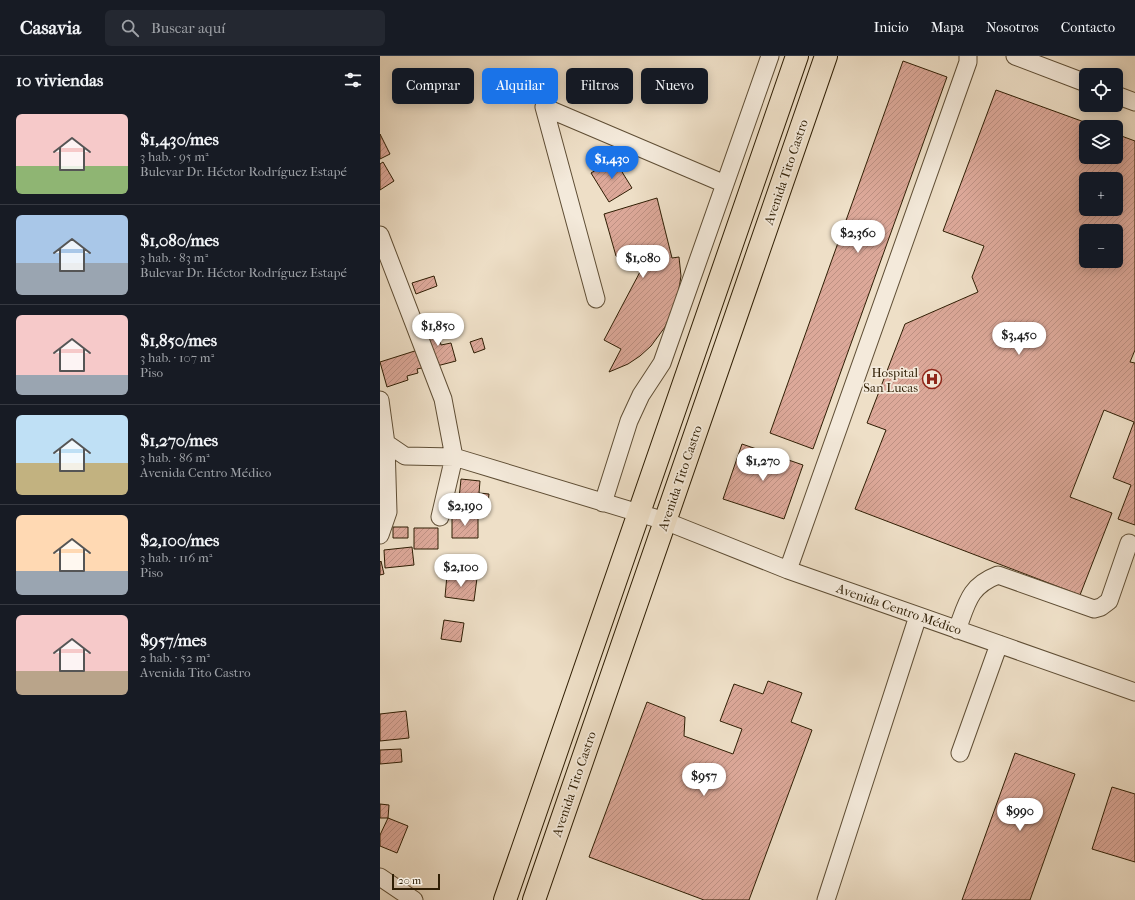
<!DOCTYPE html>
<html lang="es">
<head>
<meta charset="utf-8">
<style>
  body { margin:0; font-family:"IM FELL French Canon",serif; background:#242831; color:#f1f3f6; height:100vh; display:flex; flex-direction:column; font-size:15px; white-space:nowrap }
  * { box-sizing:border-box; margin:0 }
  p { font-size:13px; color:#9ea1a6 }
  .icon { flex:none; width:22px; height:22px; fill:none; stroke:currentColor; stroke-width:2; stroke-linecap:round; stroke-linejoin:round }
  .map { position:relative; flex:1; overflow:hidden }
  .details { display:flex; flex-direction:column; background:#171b24; width:380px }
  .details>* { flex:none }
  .top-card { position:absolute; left:12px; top:12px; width:380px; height:36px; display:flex; gap:8px }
  .buttons { position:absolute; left:699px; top:12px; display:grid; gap:8px }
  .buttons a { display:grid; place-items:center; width:44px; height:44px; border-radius:6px; background:#171b24; box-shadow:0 2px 10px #0003; font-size:20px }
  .scale { position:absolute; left:12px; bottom:10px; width:48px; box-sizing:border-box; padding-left:4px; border:2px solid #2f1e04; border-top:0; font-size:11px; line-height:14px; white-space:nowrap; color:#2f1e04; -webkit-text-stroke:3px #f4eadb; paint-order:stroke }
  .price { position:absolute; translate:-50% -34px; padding:0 9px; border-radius:14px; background:#fff; color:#222; font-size:13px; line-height:26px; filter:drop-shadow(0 1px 2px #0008) }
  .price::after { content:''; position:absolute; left:50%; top:24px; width:12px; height:9px; margin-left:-6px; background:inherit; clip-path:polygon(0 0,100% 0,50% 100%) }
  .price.active { background:#1a73e8; color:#fff }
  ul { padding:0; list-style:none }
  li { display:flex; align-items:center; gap:12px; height:100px; padding:0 16px }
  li+li { border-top:1px solid #363941 }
  li span { display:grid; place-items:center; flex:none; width:112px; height:80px; border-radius:6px; color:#555 }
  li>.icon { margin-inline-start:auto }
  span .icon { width:48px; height:48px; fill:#fffc; stroke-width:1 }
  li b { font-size:17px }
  h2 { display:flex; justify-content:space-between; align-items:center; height:48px; padding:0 16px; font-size:17px }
  .tag { padding:0 14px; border-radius:6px; background:#171b24; box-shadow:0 2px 10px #0003; font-size:14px; line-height:36px }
  .tag.active { background:#1a73e8; color:#fff }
  header { display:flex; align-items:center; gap:24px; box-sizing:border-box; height:56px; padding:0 20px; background:#171b24; border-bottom:1px solid #363941 }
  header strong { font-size:19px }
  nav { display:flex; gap:22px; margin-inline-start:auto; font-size:14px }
  .search { width:280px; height:36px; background:#242831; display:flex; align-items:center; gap:10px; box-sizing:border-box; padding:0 14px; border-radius:6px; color:#9ea1a6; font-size:15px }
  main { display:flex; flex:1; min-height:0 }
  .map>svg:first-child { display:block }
</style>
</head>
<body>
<header>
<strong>Casavia</strong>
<div class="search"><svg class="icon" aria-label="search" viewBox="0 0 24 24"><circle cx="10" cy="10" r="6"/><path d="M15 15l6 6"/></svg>Buscar aquí</div>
<nav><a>Inicio</a><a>Mapa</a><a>Nosotros</a><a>Contacto</a></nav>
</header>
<main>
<section class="details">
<h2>10 viviendas<svg class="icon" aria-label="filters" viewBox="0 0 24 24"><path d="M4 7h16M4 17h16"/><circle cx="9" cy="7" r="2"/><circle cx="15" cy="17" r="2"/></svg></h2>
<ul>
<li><span style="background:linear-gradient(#f6c9c9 65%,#8fb573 0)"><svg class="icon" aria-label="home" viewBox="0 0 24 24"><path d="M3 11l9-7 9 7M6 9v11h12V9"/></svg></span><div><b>$1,430/mes</b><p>3 hab. · 95 m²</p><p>Bulevar Dr. Héctor Rodríguez Estapé</p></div></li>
<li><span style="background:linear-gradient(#a9c7e8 60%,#9aa5b1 0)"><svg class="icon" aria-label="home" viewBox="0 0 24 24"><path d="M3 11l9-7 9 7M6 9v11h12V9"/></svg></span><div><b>$1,080/mes</b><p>3 hab. · 83 m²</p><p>Bulevar Dr. Héctor Rodríguez Estapé</p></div></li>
<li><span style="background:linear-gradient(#f6c9c9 75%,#9aa5b1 0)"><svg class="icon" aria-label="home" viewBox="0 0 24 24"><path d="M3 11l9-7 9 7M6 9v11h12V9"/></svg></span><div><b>$1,850/mes</b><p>3 hab. · 107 m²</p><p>Piso</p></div></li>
<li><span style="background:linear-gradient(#bfe0f5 60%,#c2b280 0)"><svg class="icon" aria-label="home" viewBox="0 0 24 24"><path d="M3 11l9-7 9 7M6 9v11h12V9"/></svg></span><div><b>$1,270/mes</b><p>3 hab. · 86 m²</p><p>Avenida Centro Médico</p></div></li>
<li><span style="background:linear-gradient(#ffd9b3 70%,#9aa5b1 0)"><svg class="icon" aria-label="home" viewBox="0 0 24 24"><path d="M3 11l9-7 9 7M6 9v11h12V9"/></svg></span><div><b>$2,100/mes</b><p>3 hab. · 116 m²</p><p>Piso</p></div></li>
<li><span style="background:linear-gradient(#f6c9c9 70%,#b9a48a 0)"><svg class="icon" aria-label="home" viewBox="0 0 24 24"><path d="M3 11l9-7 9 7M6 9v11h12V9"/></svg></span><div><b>$957/mes</b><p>2 hab. · 52 m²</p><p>Avenida Tito Castro</p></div></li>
</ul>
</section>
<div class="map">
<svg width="755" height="844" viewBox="0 0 755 844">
  <defs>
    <pattern id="building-hatch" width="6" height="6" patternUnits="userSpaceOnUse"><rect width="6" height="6" fill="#dca899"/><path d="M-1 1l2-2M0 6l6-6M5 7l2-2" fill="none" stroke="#bd9082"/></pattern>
  </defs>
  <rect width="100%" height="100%" fill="#eedfc7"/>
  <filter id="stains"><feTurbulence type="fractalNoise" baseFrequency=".005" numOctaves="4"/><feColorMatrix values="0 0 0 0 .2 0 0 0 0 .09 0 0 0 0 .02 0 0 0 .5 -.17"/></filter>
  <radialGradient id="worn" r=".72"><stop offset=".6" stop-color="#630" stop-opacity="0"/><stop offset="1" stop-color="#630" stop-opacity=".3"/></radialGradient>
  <path fill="url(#building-hatch)" stroke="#2f1e04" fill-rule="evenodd" d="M523,5L567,21L433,393L390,377Z
    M616,34L718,71H706V101H736V78L755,85V294L750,306L755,307V469L738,463L751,429L733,422L754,366L724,354L690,441L732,457L700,539L475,453L506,374L487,367L525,268L598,236L592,221L604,190L563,175ZM706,123H736V153H706ZM706,175H736V205H706Z
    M0,78L10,98L0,103Z
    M234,103L252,132L229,146L211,117Z
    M3,106L14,125L0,134V108Z
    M277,142L292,202L299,201L301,220L297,245L285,271L271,290L260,300L248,308L229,316L241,293L224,284L261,214L236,200L224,158Z
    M54,220L57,230L36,238L32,227Z
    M56,267L61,289L71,287L76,305L53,311L43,271Z
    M102,282L105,293L94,297L90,286Z
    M41,293L46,311L37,313L38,317L27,320L28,324L7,331L0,306Z
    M362,388L423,409L404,463L343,443Z
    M81,423L100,425L99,437L109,438L107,455L78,452Z
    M72,460H98V482H72Z
    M13,471H28V482H13Z
    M34,472H58V493H34Z
    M32,491L34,509L5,512L4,494Z
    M1,505L4,518L0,519V506Z
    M67,519L97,522L94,545L65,541Z
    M64,564L84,567L81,586L61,583Z
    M388,625L422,637L411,666L432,674L369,844H324L209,801L267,646L305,661L304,680L353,698L362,673L340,665L354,628L383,638Z
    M26,655L29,682L0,685V658Z
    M21,693L22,706L0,708V694Z
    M635,697L695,718L650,844H582Z
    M732,731L755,738V806L712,793Z
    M0,748L9,749L8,762H0Z
    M8,762L28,770L17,797L0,790V779Z"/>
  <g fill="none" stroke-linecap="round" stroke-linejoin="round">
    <g stroke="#5f4e35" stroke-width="19">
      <path id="minor" d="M635,0L706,27
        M736,39L755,46
        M0,179L63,343L74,401L60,461
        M216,243L164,51L345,128
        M0,344L6,388L8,456L0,479
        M0,383L25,400L74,401L285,465L408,514L755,636
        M223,447L249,365L261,339L282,307L390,0
        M408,514L588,6V0
        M577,574C587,547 589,530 618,519L714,553L721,551L729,545L749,487
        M580,697L619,588
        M0,821L34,844
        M446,844L538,560"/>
    </g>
    <g stroke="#2f1e04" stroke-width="24">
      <path id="major" d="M125,844L417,0
        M154,844L446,0"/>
    </g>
    <use href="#minor" stroke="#f4eadb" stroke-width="17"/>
    <use href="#major" stroke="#eedfc7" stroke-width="22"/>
  </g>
  <defs>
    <g id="hospital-ring" transform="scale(1)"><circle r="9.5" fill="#f4eadb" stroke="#8f2418" stroke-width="1.5"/><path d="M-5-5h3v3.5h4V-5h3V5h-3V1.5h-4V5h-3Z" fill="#8f2418"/></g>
  </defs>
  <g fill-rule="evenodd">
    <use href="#hospital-ring" x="552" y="323"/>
  </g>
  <g text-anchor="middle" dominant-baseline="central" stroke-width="3.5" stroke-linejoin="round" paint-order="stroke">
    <g font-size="13" fill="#2f1e04" stroke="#f4eadb">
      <text transform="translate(406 116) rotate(-71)">Avenida Tito Castro</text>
      <text transform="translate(300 422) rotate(-71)">Avenida Tito Castro</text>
      <text transform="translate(519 553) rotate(19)">Avenida Centro Médico</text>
      <text transform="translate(194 728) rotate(-71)">Avenida Tito Castro</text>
    </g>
    <g font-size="13" fill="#2f1e04" stroke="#f4eadb" text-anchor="end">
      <text x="538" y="316">Hospital<tspan x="538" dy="15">San Lucas</tspan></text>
    </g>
  </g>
  <rect width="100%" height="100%" filter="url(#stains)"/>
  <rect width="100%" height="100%" fill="url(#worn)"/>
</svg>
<div class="buttons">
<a><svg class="icon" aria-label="locate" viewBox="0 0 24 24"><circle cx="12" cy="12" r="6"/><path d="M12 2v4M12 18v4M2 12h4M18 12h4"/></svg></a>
<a><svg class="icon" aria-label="layers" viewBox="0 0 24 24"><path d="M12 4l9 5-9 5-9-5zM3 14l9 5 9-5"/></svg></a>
<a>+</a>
<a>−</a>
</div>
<div class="scale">20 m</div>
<b class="price active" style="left:232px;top:124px">$1,430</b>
<b class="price" style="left:478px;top:198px">$2,360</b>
<b class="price" style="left:263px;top:223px">$1,080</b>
<b class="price" style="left:58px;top:291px">$1,850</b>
<b class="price" style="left:639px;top:300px">$3,450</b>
<b class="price" style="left:383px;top:426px">$1,270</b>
<b class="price" style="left:85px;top:471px">$2,190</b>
<b class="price" style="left:81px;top:532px">$2,100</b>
<b class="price" style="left:324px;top:741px">$957</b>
<b class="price" style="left:640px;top:776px">$990</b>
<div class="top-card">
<a class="tag">Comprar</a>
<a class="tag active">Alquilar</a>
<a class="tag">Filtros</a>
<a class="tag">Nuevo</a>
</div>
</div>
</main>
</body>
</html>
